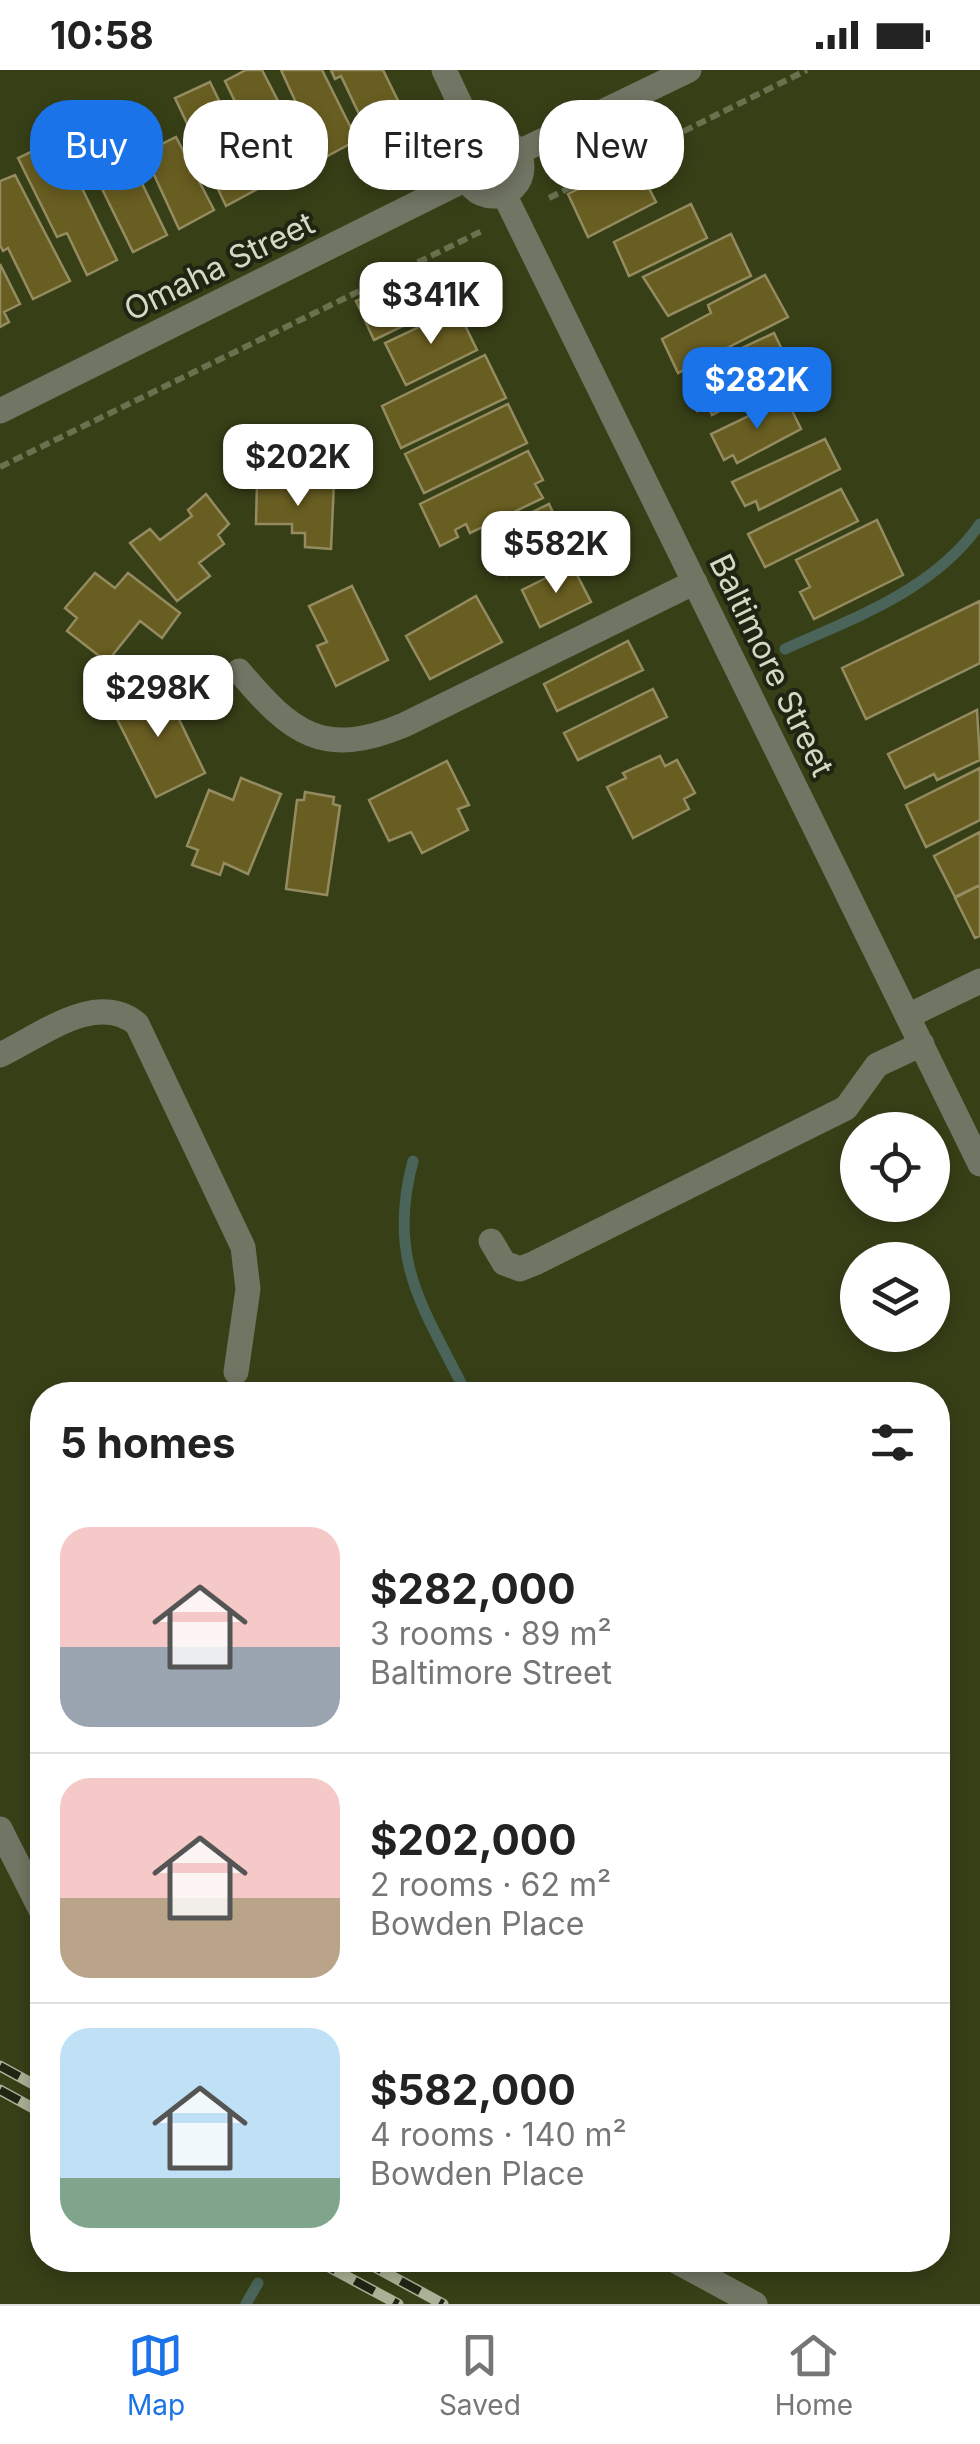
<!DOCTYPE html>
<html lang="en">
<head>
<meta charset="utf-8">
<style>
  body { margin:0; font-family:Inter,sans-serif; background:#f2f2f2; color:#222; height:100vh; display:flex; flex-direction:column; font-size:38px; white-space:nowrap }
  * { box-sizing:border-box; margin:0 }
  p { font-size:32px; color:#767676 }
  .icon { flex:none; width:55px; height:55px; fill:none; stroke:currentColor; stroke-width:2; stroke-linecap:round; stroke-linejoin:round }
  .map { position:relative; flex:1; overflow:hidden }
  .side { position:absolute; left:30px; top:1312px; width:920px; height:890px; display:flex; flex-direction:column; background:#fff; border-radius:40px; box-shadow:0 5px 15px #0003 }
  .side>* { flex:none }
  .top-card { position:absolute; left:30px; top:30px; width:920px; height:90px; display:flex; gap:20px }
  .fabs { position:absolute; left:840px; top:1042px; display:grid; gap:20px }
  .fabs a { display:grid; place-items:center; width:110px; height:110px; border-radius:50%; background:#fff; box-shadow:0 5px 15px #0003; font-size:50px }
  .price { position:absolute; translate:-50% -85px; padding:0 22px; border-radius:20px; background:#fff; color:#222; font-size:32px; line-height:65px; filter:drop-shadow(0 2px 5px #0008) }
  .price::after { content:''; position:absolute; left:50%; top:60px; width:30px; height:22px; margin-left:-15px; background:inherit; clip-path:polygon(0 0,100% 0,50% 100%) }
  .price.selected { background:#1a73e8; color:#fff }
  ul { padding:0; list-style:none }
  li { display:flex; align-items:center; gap:30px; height:250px; padding:0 30px }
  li+li { border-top:2px solid #e0e0e0 }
  li span { display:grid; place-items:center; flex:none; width:280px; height:200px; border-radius:30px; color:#555 }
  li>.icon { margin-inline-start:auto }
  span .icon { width:120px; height:120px; fill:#fffc; stroke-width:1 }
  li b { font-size:42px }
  h2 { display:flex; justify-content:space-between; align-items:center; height:120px; padding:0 30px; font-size:42px }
  .pill { padding:0 35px; border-radius:40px; background:#fff; box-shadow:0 5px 15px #0003; font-size:35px; line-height:90px }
  .pill.selected { background:#1a73e8; color:#fff }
  .status { display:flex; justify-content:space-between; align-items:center; height:70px; padding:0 50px; background:#fff; direction:ltr }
  .status svg { height:28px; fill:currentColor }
  .menu { display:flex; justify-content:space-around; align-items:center; height:140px; border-top:2px solid #e0e0e0; background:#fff; font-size:28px; color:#767676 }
  .menu a { display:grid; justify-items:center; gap:5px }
  .menu .selected { color:#1a73e8 }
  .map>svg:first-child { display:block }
</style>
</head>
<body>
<div class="status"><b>10:58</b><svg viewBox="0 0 49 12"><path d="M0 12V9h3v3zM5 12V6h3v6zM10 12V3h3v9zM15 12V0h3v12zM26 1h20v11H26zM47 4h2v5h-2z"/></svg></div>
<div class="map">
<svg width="980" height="2234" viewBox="0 0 980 2234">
  <rect width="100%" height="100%" fill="#373f17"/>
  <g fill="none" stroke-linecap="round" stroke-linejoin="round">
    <path stroke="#4a6459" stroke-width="11" d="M785,579C856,547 934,520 980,454
      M413,1091C386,1191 424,1238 467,1325
      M246,2234L258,2213"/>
  </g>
  <path fill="#695e21" stroke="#948c60" stroke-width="2.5" d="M246,0H262L310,93L274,112L225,11Z
    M281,0H322L357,70L322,89Z
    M331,0H383L406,47L369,65L341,6L335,9Z
    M210,12L261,117L226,136L175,28Z
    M119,66L167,165L133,182L84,82Z
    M176,67L214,140L179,159L144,83Z
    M58,69L117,190L87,205L67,163L57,167L18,88Z
    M635,91L656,132L588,167L568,124Z
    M15,105L70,211L33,229L8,178L3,181L0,175V111Z
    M691,134L707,168L629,206L614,172Z
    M731,164L751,206L668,246L643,207Z
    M0,194L20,234L4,242L9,252L0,257Z
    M436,194L455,231L374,270L356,231Z
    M765,205L788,247L678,303L662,269L711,243L708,235Z
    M457,239L477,280L406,315L385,273Z
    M774,263L793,302L712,345L708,335L697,341L685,315L735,291L731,283Z
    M485,285L506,328L401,378L382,336Z
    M786,328L801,359L737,393L733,385L724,390L711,364Z
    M508,334L527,373L424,423L405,384Z
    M825,369L840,399L759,440L756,431L745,436L732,412Z
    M528,381L543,410L535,414L543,428L470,463L466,454L455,460L458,467L440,476L420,434Z
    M257,411L334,413L331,479L305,477V463H292V454H256Z
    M841,419L858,451L765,497L748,464Z
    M206,424L229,454L218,465L224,474L199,493L210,506L177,531L130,473L150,459L160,470L192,446L188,440Z
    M549,434L569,476L507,505L488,463Z
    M877,450L903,505L814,549L800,522L810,517L796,490Z
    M572,495L591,532L540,557L522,520Z
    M95,503L115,518L128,503L180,543L162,568L140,551L107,592L67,561L77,548L65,538Z
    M352,516L388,590L336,616L317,576L327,572L309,536Z
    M476,526L502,572L430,609L406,566Z
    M980,531V593L866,649L842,598Z
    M628,571L643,600L557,641L544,614Z
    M161,612L205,703L156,727L111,637Z
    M653,619L667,647L578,690L564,663Z
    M977,640L980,690L937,710L934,704L905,718L888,684Z
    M660,686L665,696L677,690L695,723L684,729L689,739L633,768L607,717L626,708L623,703Z
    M447,691L469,735L458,739L468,760L422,783L411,762L389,771L369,730Z
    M980,698V750L926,777L906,735Z
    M241,708L281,724L248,804L224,793L220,805L192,795L198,780L187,776L209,720L233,730Z
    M305,722L334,727L333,734L340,736L327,825L286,819L297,730H304Z
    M980,762V815L955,827L934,786Z
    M980,815V866L975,868L955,828Z"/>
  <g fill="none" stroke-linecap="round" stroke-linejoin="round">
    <path stroke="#6a714f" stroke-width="6" stroke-dasharray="10 5" stroke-linecap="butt" d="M549,128L807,0
      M0,397L482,161"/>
    <path stroke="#717563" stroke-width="25" d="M444,0L478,72
      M464 97a29 29 0 1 1 58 0a29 29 0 1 1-58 0Z
      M519,82L689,0
      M504,124L980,1094
      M0,341L466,109
      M239,601C291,663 323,689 404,655L695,512
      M908,946L980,911
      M0,985C40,966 97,920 137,954L243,1177L248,1219L236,1302
      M491,1171L504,1193L520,1199L535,1193L846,1038L877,995L922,974
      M0,1759L42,1842
      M674,2190L755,2234"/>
    <g stroke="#abb196" stroke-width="11">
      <path id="rail" d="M0,1996L42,2019
        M0,2020L42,2043
        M316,2190L398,2234
        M362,2190L443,2234"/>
    </g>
    <use href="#rail" stroke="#202413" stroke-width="8" stroke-dasharray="22" stroke-linecap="butt"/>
  </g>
  <g text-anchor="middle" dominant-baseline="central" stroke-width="8" stroke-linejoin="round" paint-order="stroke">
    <g font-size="32" fill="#d3d9c3" stroke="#202413">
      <text transform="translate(219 196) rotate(-26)">Omaha Street</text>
      <text transform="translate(772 595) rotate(64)">Baltimore Street</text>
    </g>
  </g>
</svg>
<div class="fabs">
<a><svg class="icon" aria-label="locate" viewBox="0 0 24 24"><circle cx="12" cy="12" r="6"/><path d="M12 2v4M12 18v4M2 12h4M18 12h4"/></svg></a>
<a><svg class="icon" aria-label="layers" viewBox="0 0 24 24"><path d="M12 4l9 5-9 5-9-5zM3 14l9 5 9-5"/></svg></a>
</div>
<b class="price" style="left:431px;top:277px">$341K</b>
<b class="price selected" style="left:757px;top:362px">$282K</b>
<b class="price" style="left:298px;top:439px">$202K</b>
<b class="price" style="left:556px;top:526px">$582K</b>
<b class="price" style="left:158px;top:670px">$298K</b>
<div class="top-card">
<a class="pill selected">Buy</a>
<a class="pill">Rent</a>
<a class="pill">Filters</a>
<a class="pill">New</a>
</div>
<section class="side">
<h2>5 homes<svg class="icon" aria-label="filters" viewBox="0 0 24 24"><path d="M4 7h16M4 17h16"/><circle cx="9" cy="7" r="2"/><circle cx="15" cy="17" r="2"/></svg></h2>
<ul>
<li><span style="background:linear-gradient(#f6c9c9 60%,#9aa5b1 0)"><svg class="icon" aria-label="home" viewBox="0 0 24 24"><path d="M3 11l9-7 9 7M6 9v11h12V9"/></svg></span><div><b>$282,000</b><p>3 rooms · 89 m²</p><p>Baltimore Street</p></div></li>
<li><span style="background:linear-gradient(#f6c9c9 60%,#b9a48a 0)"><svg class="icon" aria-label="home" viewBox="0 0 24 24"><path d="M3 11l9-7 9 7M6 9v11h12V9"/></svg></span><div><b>$202,000</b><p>2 rooms · 62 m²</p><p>Bowden Place</p></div></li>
<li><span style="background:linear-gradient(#bfe0f5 75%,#7fa58c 0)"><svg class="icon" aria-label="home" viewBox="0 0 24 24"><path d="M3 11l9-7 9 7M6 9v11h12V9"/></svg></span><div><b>$582,000</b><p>4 rooms · 140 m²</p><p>Bowden Place</p></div></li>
</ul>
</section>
</div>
<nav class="menu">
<a class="selected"><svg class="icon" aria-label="map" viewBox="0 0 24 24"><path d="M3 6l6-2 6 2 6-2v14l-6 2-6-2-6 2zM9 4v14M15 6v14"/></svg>Map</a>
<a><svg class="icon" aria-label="saved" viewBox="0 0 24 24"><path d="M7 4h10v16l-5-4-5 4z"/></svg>Saved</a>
<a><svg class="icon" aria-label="home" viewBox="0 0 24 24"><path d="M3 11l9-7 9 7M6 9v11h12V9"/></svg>Home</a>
</nav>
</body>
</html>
